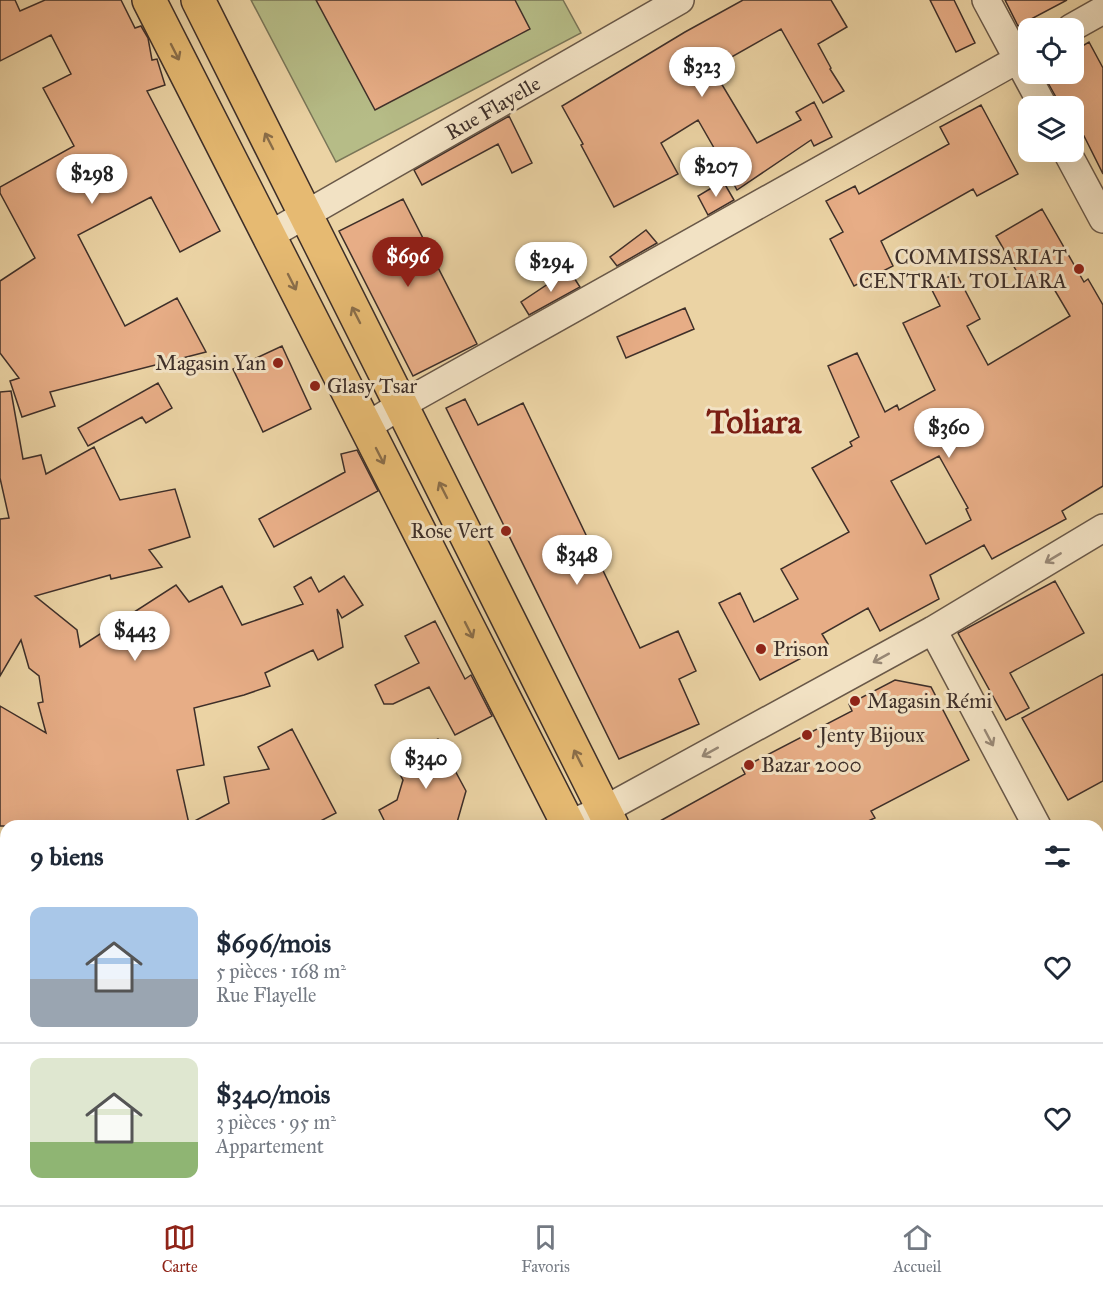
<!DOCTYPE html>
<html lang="fr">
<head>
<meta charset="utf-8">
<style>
  body { margin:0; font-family:"IM FELL Great Primer",serif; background:#f2f2f3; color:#1f2937; height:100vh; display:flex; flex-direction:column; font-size:22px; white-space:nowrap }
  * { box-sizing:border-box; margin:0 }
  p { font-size:20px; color:#747a83 }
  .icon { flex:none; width:33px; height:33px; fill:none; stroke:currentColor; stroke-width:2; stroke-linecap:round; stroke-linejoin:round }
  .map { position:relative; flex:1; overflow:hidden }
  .sheet { position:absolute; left:0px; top:820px; width:1104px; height:386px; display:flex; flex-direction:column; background:#fff; border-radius:18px 18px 0 0; box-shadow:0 6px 24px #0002 }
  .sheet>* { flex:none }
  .fabs { position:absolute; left:1018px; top:18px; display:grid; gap:12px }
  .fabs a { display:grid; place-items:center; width:66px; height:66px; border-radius:12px; background:#fff; box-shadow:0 6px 24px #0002; font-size:30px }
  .price { position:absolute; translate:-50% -51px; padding:0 14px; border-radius:21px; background:#fff; color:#222; font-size:20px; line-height:39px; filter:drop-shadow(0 2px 3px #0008) }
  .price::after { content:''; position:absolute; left:50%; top:36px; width:18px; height:14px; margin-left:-9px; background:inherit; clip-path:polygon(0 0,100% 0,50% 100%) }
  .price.on { background:#8f2418; color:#fff }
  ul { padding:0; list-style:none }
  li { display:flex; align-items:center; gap:18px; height:150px; padding:0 30px }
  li+li { border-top:2px solid #e0e1e3 }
  li span { display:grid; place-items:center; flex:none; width:168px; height:120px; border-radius:12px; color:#555 }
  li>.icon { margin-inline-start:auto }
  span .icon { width:72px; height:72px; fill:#fffc; stroke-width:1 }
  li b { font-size:26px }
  h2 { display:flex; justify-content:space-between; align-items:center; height:72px; padding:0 30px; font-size:26px }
  .tabs { display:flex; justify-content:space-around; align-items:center; height:84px; border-top:2px solid #e0e1e3; background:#fff; font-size:16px; color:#747a83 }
  .tabs a { display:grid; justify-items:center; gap:3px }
  .tabs .on { color:#8f2418 }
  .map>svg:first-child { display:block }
</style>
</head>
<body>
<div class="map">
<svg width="1103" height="1205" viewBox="0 0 1103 1205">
  <rect width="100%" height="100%" fill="#ebd3a4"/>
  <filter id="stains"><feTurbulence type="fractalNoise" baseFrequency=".00333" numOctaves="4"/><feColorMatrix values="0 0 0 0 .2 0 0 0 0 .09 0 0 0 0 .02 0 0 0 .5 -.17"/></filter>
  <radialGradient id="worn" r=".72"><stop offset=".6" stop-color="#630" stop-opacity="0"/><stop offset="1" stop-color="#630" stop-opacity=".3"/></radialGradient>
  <path fill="#b6bc87" stroke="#7a7658" stroke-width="1.5" d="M251,0H563L581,33L336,162Z"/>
  <path fill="#e7ad86" stroke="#3e2f29" stroke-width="1.5" fill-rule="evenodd" d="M0,0H15L20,11L45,0H121L135,28L141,26L148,38L152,60L157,59L165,85L147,91L220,231L180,252L151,197L78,235L125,326L177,298L206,352L50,392L55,406L22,417L10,381L19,378L0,353V281L35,258L0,193V187L74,146L43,88L71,74L51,35L0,61Z
    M316,0H515L530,29L375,110Z
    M743,0H831L847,27L818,44L831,68L830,69L844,91L823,103L781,29L712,68L757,143L801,120L796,112L814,102L832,137L814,146L811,140L737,190L726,170L736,162L727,148L717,153L698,120L661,143L678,174L614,207L581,145L583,144L562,106L685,32Z
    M930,0H954L975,43L956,52Z
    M1005,0H1067L1018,26Z
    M1089,42L1103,68V174L1084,136L1076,140L1074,138V106H1059L1057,99L1043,74H1074V51Z
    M981,105L1018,174L977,196L973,189L881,241L893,266L854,286L830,239L843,232L826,201L855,186L859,194L949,144L940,127Z
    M509,116L532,163L512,173L498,144L422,185L414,170Z
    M723,181L734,200L708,215L698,196Z
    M403,199L477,344L413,376L339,231Z
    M1042,209L1084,282L1088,279L1103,305V486L1062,511L1066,519L992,559L984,545L930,575L939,599L880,631L868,608L822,634L828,644L760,680L719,603L740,593L754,622L798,599L781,569L849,532L812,468L852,446L850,442L859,437L828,366L857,353L885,412L897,405L899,410L935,390L903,323L940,306L930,286L956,273L980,319L967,326L988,365L1070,316L1047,277L1027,289L996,236ZM939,456L968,508L966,509L971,520L926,544L891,481Z
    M646,230L657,243L617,266L610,257Z
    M569,270L580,287L529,315L521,302Z
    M685,308L694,329L626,358L617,337Z
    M282,346L311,409L263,432L233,369Z
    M158,383L172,408L146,423L142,417L88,446L78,428Z
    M11,391L23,459L41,455L46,474L94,447L120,500L175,489L190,537L149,550L162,567L111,579L110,575L35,596L77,630L80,647L176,585L189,602L222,586L242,625L303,604L294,587L311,577L319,592L344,576L363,605L342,618L337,609L343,647L318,660L313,650L265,673L270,686L244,695L194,708L204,765L177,770L189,824L229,803L224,777L269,769L258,747L292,729L336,813L311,826H0V706L46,733L38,703L43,702L39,676L29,668L21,640L0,676V519L9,518L0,478V392Z
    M465,399L478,425L523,403L640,648L678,631L696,671L679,679L699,724L619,759L446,408Z
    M357,450L378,491L274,547L259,519L345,472L341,454Z
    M1055,581L1084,633L1010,673L1029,708L1006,720L958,633Z
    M435,621L465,679L471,675L492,716L455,735L429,687L393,704H384L375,685L419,663L405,636Z
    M1103,674V781L1068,800L1022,718Z
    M895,680L931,687L969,760L871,811L875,818L857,826H651L745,774L742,768L852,711L849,704Z
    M438,739L466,791L456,826H387L379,810L397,800L403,780L393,762Z"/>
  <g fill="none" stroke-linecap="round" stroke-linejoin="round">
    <g stroke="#695848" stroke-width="30">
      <path id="minor" d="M986,0L1043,106
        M1071,28L1103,10
        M1067,152L1103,219
        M268,236L680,0
        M366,427L401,405L1029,53
        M933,630L1037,826
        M563,826L604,810L933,630L1103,528
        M1098,943L1103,952
        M1098,1038L1103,1035
        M0,1145L6,1142"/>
    </g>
    <g stroke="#3e2f29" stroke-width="36">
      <path id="major" d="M149,0L569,826
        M198,0L612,826
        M768,1200L771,1205
        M810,1200L813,1205"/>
    </g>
    <use href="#minor" stroke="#f2e2c4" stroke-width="27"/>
    <use href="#major" stroke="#e6ba72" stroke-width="33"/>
  </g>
  <defs><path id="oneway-shaft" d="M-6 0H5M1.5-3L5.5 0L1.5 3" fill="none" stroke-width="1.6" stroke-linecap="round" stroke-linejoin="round" transform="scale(1.5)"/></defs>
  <g stroke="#8a6e4a">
    <use href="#oneway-shaft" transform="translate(175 52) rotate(63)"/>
    <use href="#oneway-shaft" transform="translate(269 141) rotate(-117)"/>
    <use href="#oneway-shaft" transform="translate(292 282) rotate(63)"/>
    <use href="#oneway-shaft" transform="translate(356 315) rotate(-117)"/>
    <use href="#oneway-shaft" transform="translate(380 456) rotate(63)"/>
    <use href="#oneway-shaft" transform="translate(443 490) rotate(-117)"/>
    <use href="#oneway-shaft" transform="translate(469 630) rotate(63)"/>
    <use href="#oneway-shaft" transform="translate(578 758) rotate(-117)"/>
  </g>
  <g stroke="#988876">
    <use href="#oneway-shaft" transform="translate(1053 558) rotate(149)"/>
    <use href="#oneway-shaft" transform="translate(881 658) rotate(151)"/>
    <use href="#oneway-shaft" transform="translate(989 738) rotate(62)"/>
    <use href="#oneway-shaft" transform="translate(710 752) rotate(151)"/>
  </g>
  <g fill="#8f2418" stroke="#f2e2c4" stroke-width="2">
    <circle cx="1079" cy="269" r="6"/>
    <circle cx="278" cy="363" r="6"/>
    <circle cx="315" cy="386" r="6"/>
    <circle cx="506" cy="531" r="6"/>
    <circle cx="761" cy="649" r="6"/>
    <circle cx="855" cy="701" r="6"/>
    <circle cx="807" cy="735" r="6"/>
    <circle cx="749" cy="765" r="6"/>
  </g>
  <g text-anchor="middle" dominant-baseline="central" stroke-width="6" stroke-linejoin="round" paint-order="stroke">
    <g font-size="21" fill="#3e2f29" stroke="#f2e2c4">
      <text transform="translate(493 108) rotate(-30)">Rue Flayelle</text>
    </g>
    <g font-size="21" fill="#3e2f29" stroke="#f2e2c4" text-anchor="start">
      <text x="1067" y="257" text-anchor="end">COMMISSARIAT<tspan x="1067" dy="24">CENTRAL TOLIARA</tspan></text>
      <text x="266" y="363" text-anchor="end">Magasin Yan</text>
      <text x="327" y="386">Glasy Tsar</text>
      <text x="494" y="531" text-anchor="end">Rose Vert</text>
      <text x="773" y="649">Prison</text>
      <text x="867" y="701">Magasin Rémi</text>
      <text x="819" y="735">Jenty Bijoux</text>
      <text x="761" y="765">Bazar 2000</text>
    </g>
    <g font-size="33" font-weight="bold" fill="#7a1f14" stroke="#f2e2c4">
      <text x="754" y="422">Toliara</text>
    </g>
  </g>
  <rect width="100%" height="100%" filter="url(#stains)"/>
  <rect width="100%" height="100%" fill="url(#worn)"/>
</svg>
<div class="fabs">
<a><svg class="icon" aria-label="locate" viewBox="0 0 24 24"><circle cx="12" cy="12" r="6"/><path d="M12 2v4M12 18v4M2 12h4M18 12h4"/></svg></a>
<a><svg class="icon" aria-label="layers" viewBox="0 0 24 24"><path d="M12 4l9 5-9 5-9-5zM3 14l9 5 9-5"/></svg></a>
</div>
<b class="price" style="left:702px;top:98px">$323</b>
<b class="price" style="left:716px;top:198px">$207</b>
<b class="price" style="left:92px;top:205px">$298</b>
<b class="price on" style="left:408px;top:288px">$696</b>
<b class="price" style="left:551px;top:293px">$294</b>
<b class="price" style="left:949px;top:459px">$360</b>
<b class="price" style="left:577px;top:586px">$348</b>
<b class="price" style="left:135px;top:662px">$443</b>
<b class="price" style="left:426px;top:790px">$340</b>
<section class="sheet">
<h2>9 biens<svg class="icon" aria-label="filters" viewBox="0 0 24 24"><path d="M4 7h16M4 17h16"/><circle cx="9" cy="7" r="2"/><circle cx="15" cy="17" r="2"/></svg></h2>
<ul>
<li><span style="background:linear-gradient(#a9c7e8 60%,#9aa5b1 0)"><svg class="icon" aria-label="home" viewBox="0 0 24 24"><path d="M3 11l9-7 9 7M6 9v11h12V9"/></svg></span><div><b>$696/mois</b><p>5 pièces · 168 m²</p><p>Rue Flayelle</p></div><svg class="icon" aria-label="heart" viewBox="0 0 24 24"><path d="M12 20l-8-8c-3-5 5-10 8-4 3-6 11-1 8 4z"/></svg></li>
<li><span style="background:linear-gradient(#dfe7d0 70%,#8fb573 0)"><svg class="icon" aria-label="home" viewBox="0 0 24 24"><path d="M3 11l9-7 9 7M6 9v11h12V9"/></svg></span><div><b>$340/mois</b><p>3 pièces · 95 m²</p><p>Appartement</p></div><svg class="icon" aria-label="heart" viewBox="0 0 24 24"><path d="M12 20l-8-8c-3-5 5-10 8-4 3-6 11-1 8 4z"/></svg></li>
</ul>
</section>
</div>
<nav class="tabs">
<a class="on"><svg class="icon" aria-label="map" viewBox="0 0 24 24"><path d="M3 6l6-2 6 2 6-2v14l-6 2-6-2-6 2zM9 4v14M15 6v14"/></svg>Carte</a>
<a><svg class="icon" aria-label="saved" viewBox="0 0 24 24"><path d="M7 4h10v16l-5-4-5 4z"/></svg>Favoris</a>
<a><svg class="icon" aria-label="home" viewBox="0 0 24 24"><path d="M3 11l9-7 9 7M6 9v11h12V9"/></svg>Accueil</a>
</nav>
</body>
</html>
